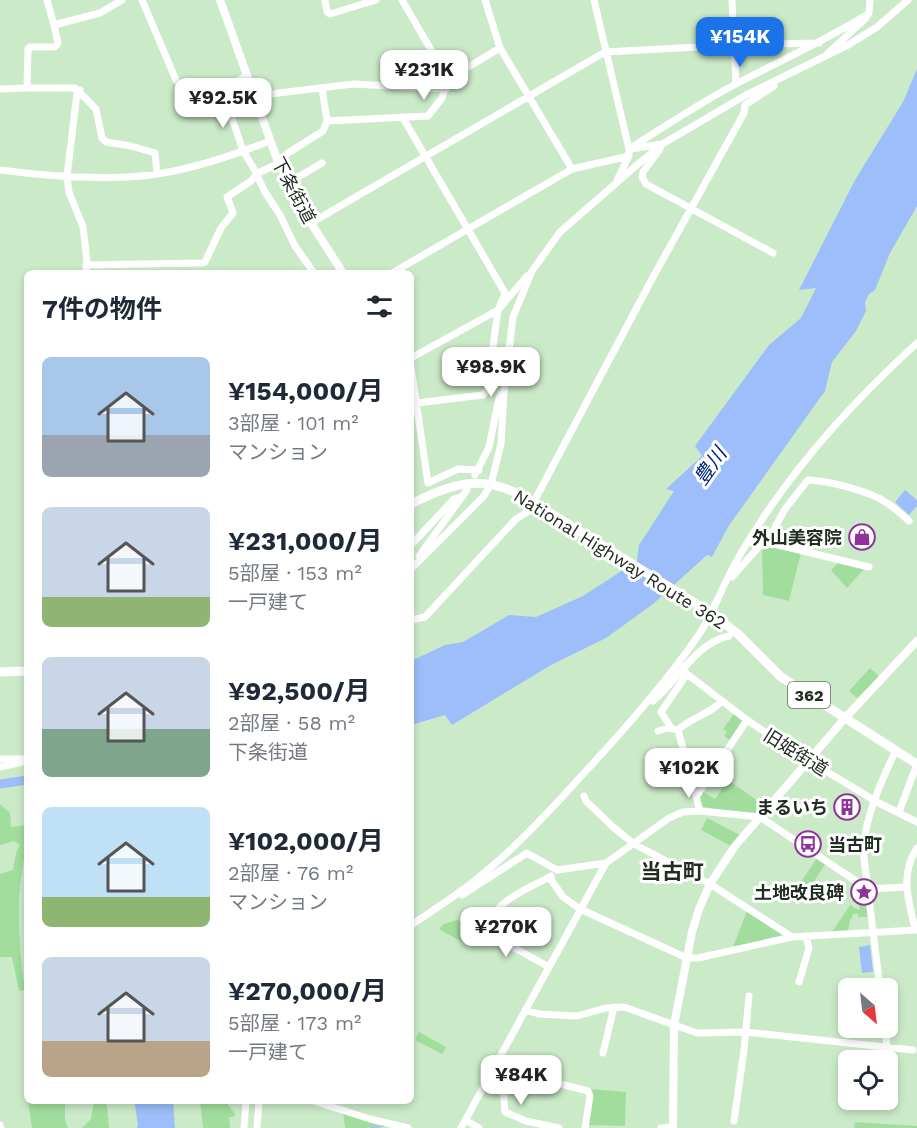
<!DOCTYPE html>
<html lang="ja">
<head>
<meta charset="utf-8">
<style>
  body { margin:0; font-family:"Work Sans","Noto Sans JP",sans-serif; background:#f2f2f3; color:#1f2937; height:100vh; display:flex; flex-direction:column; font-size:22px; white-space:nowrap }
  * { box-sizing:border-box; margin:0 }
  p { font-size:20px; color:#747a83 }
  .icon { flex:none; width:33px; height:33px; fill:none; stroke:currentColor; stroke-width:2; stroke-linecap:round; stroke-linejoin:round }
  .map { position:relative; flex:1; overflow:hidden }
  .panel { position:absolute; left:24px; top:270px; width:390px; height:834px; display:flex; flex-direction:column; background:#fff; border-radius:9px; box-shadow:0 3px 9px #0003 }
  .panel>* { flex:none }
  .needle { width:39px; rotate:152deg }
  .tools { position:absolute; left:838px; top:978px; display:grid; gap:12px }
  .tools a { display:grid; place-items:center; width:60px; height:60px; border-radius:9px; background:#fff; box-shadow:0 3px 9px #0003; font-size:30px }
  .price { position:absolute; translate:-50% -51px; padding:0 14px; border-radius:12px; background:#fff; color:#222; font-size:20px; line-height:39px; filter:drop-shadow(0 2px 3px #0008) }
  .price::after { content:''; position:absolute; left:50%; top:36px; width:18px; height:14px; margin-left:-9px; background:inherit; clip-path:polygon(0 0,100% 0,50% 100%) }
  .price.on { background:#1a73e8; color:#fff }
  ul { padding:0; list-style:none }
  li { display:flex; align-items:center; gap:18px; height:150px; padding:0 18px }
  li span { display:grid; place-items:center; flex:none; width:168px; height:120px; border-radius:9px; color:#555 }
  li>.icon { margin-inline-start:auto }
  span .icon { width:72px; height:72px; fill:#fffc; stroke-width:1 }
  li b { font-size:26px }
  h2 { display:flex; justify-content:space-between; align-items:center; height:72px; padding:0 18px; font-size:26px }
  .map>svg:first-child { display:block }
</style>
</head>
<body>
<div class="map">
<svg width="917" height="1128" viewBox="0 0 917 1128">
  <rect width="100%" height="100%" fill="#cbebc8"/>
  <path fill="#a1de9d" d="M769,545L801,553L789,601L763,595L762,552L765,546Z
    M839,562L864,569L847,588L831,570Z
    M870,668L880,677L857,698L849,691Z
    M734,714L743,721L731,741L724,736L727,732L723,729Z
    M728,780L765,806L758,814L702,807L698,797L702,791L715,799Z
    M0,804L10,813L11,827L27,825C27,849 21,872 19,896C18,928 20,959 25,990L19,991L12,957H0V874L13,870L16,853L20,845L14,841L0,845Z
    M707,818L740,835L731,846L701,830Z
    M817,858L826,863L805,895L796,889Z
    M862,887L866,889L869,917H858V914H853L852,919H850L848,932H832L850,905L859,910Z
    M747,911L785,936L733,947Z
    M457,920L472,927L464,943L439,929L444,924Z
    M419,1032L446,1047L442,1054L415,1040Z
    M591,1089L626,1092L625,1126L589,1125Z
    M28,1101H65V1120L68,1128H32Z
    M94,1101H104L107,1106L109,1128H82L91,1119Z
    M200,1101H228V1105L235,1114L234,1117H229L230,1128H203Z
    M343,1112L388,1124L366,1128H345Z
    M855,1122L917,1126V1128H854Z"/>
  <path fill="#9dbefb" d="M917,69V206L890,253L875,290L869,294L865,302L866,311L856,331L832,362L825,391L728,527L712,557L707,555L653,604L606,638L551,665L452,725L445,715L411,725V661L445,645L463,642L509,615L536,617L583,596L637,561L639,545L674,491L666,489L702,456L695,446L769,345L801,318L816,288L799,290L855,180L903,102Z
    M905,490L917,500V506L909,515L895,502Z
    M870,945L873,972L862,973L859,947Z
    M140,1101H173L175,1128H137L140,1116Z"/>
  <g fill="none" stroke-linecap="round" stroke-linejoin="round">
    <path stroke="#9dbefb" stroke-width="1.5" d="M370,1128L384,1126"/>
    <path stroke="#9dbefb" stroke-width="9" d="M0,784L27,780
      M139,1101L143,1128"/>
    <path stroke="#fff" stroke-width="7" d="M47,0L54,25
      M142,0L176,80L187,99L199,91H205L231,115L243,151L253,167L265,192L280,215L295,246L314,273
      M325,0L327,12L330,14L376,0
      M485,0L500,48L572,169
      M594,0L629,149V156L617,180
      M732,0L736,84
      M826,55L865,19L869,13L870,0
      M448,79L500,48
      M27,88H75L96,109L102,138L106,142L131,146L155,153L157,174
      M322,88L327,121L428,116L442,98L448,79L402,0
      M0,89L27,88L28,49L30,47H55L58,43L54,25L100,13L122,0
      M80,90L77,93L67,176L69,192L83,227L87,261L86,273
      M254,96L353,84L446,89
      M211,97L246,76
      M403,118L505,293L498,310L487,390L483,395L417,403
      M629,149C664,127 698,104 734,85C779,61 825,41 868,14
      M631,149L662,144
      M660,149L643,172L642,177L646,184L773,253
      M0,170C45,176 96,180 142,176C185,172 229,157 270,141
      M288,183L322,163
      M311,223L605,52L734,45L819,43
      M86,265L202,263L205,262L221,228L233,213L227,197L251,181L258,173L275,165L288,153L323,131L327,121
      M392,273L572,169L629,156
      M411,358L498,310L527,276
      M411,367L428,483L458,469L479,470
      M475,475L489,447L499,398L502,394
      M765,539L770,543L869,567
      M411,545L454,499L463,496
      M419,556L467,490
      M411,569L484,496L491,484L501,444L504,392L513,317L532,271L560,232L637,165L664,143L746,95L848,45L877,27L908,0
      M732,577L773,531L785,509L808,480C829,481 870,491 887,503C895,508 902,515 909,521
      M411,620L425,617L516,519L529,511L652,279L744,113L745,105L774,86
      M683,668L687,674L747,720L806,759L877,802L917,822
      M653,701C678,681 695,643 729,636
      M671,728L661,712L687,674
      M678,730L700,811
      M658,731L668,728L678,730C691,717 709,715 722,701
      M0,759H24
      M0,767L27,761
      M584,796L586,801L613,827L634,844L710,884L792,937
      M696,797L747,720
      M899,812L917,764
      M550,878L563,897L580,909L687,958H698L792,937L917,930
      M462,895L527,853L557,870L606,863L669,818L683,812L700,811L760,817L868,889L906,887
      M411,925C434,910 457,895 478,878C517,847 551,809 585,772C625,729 664,685 698,636C715,610 724,581 740,555C786,475 849,405 917,343
      M475,926L549,967
      M915,930C909,900 899,876 917,848
      M483,931C488,923 493,913 500,907C515,892 534,886 551,876
      M799,982L809,948L806,936
      M880,988L863,850C866,814 881,782 896,750
      M525,1010L539,1014L577,1016L606,1008L624,1007L697,1033L746,1032L913,1050
      M885,1028L887,1047
      M603,1053L614,1007
      M494,1067L588,1091L590,1096L585,1128
      M502,1070L505,1112L526,1121L559,1128
      M314,1101L370,1119L408,1128
      M465,1120L479,1128
      M734,1121L744,1050L749,996
      M0,1125L1,1128
      M244,1128L246,1101
      M257,1128L259,1101
      M461,1128L606,863
      M661,1128L673,1127"/>
    <path stroke="#fff" stroke-width="8" d="M220,0L278,162L311,223L343,273
      M673,1128L674,1025L692,932L699,909L710,884L735,846L846,717L917,641"/>
    <path stroke="#fff" stroke-width="9" d="M411,504C452,483 480,474 523,496L711,613L738,634L781,677L917,764
      M0,672L27,671"/>
  </g>
  <defs>
    <g id="shop-ring" transform="scale(1.35)"><circle r="9.5" fill="#fff" stroke="#90329c" stroke-width="1.5"/><path d="M-5-2.5h2.3a2.7 3.5 0 0 1 5.4 0H5L5.5 6h-11ZM-1.5-2.5h3a1.5 2.3 0 0 0-3 0Z" fill="#90329c"/></g>
    <g id="building-ring" transform="scale(1.35)"><circle r="9.5" fill="#fff" stroke="#90329c" stroke-width="1.5"/><path d="M-4-6H4V6H1V3H-1V6H-4ZM-2.5-4.3h1.7v1.8h-1.7ZM.8-4.3h1.7v1.8H.8ZM-2.5-1h1.7V.8h-1.7ZM.8-1h1.7V.8H.8Z" fill="#90329c"/></g>
    <g id="bus-ring" transform="scale(1.35)"><circle r="9.5" fill="#fff" stroke="#90329c" stroke-width="1.5"/><path d="M-5-6H5V4H4V6H2V4H-2V6H-4V4H-5ZM-3.5-4V0h7V-4ZM-3.5 1.2v1.5H-2V1.2ZM2 1.2v1.5H3.5V1.2Z" fill="#90329c"/></g>
    <g id="sight-ring" transform="scale(1.35)"><circle r="9.5" fill="#fff" stroke="#90329c" stroke-width="1.5"/><path d="M0-6L1.8-2.2L6-1.7L2.9 1.2L3.7 5.4L0 3.3L-3.7 5.4L-2.9 1.2L-6-1.7L-1.8-2.2Z" fill="#90329c"/></g>
  </defs>
  <g fill-rule="evenodd">
    <use href="#shop-ring" x="862" y="537"/>
    <use href="#building-ring" x="847" y="807"/>
    <use href="#bus-ring" x="808" y="844"/>
    <use href="#sight-ring" x="864" y="892"/>
  </g>
  <g text-anchor="middle" dominant-baseline="central" stroke-width="6" stroke-linejoin="round" paint-order="stroke">
    <rect fill="#fff" stroke="#646c63" stroke-width="1.5" x="788" y="682" width="42" height="26" rx="4.5"/>
    <g font-size="16" font-weight="bold" fill="#212d20">
      <text x="809" y="695">362</text>
    </g>
    <g font-size="18" fill="#212d20" stroke="#fff">
      <text transform="translate(294 190) rotate(62)">下条街道</text>
      <text transform="translate(620 559) rotate(32)">National Highway Route 362</text>
      <text transform="translate(796 752) rotate(32)">旧姫街道</text>
    </g>
    <g font-size="18" font-weight="bold" fill="#212d20" stroke="#fff" text-anchor="end">
      <text x="842" y="537">外山美容院</text>
      <text x="828" y="807">まるいち</text>
      <text x="828" y="844" text-anchor="start">当古町</text>
      <text x="844" y="892">土地改良碑</text>
    </g>
    <g font-size="20" font-style="italic" fill="#012379" stroke="#fff">
      <text transform="translate(710 466) rotate(-55)">豊川</text>
    </g>
    <g font-size="21" font-weight="bold" fill="#212d20" stroke="#fff">
      <text x="672" y="871">当古町</text>
    </g>
  </g>
</svg>
<div class="tools">
<a><svg class="needle" viewBox="-14 -14 28 28"><path d="M0-13l5 13h-10z" fill="#e53935"/><path d="M0 13l5-13h-10z" fill="#747a83"/></svg></a>
<a><svg class="icon" aria-label="locate" viewBox="0 0 24 24"><circle cx="12" cy="12" r="6"/><path d="M12 2v4M12 18v4M2 12h4M18 12h4"/></svg></a>
</div>
<b class="price on" style="left:740px;top:68px">¥154K</b>
<b class="price" style="left:424px;top:101px">¥231K</b>
<b class="price" style="left:223px;top:129px">¥92.5K</b>
<b class="price" style="left:491px;top:398px">¥98.9K</b>
<b class="price" style="left:689px;top:799px">¥102K</b>
<b class="price" style="left:506px;top:958px">¥270K</b>
<b class="price" style="left:521px;top:1106px">¥84K</b>
<section class="panel">
<h2>7件の物件<svg class="icon" aria-label="filters" viewBox="0 0 24 24"><path d="M4 7h16M4 17h16"/><circle cx="9" cy="7" r="2"/><circle cx="15" cy="17" r="2"/></svg></h2>
<ul>
<li><span style="background:linear-gradient(#a9c7e8 65%,#9aa5b1 0)"><svg class="icon" aria-label="home" viewBox="0 0 24 24"><path d="M3 11l9-7 9 7M6 9v11h12V9"/></svg></span><div><b>¥154,000/月</b><p>3部屋 · 101 m²</p><p>マンション</p></div></li>
<li><span style="background:linear-gradient(#c9d6e8 75%,#8fb573 0)"><svg class="icon" aria-label="home" viewBox="0 0 24 24"><path d="M3 11l9-7 9 7M6 9v11h12V9"/></svg></span><div><b>¥231,000/月</b><p>5部屋 · 153 m²</p><p>一戸建て</p></div></li>
<li><span style="background:linear-gradient(#c9d6e8 60%,#7fa58c 0)"><svg class="icon" aria-label="home" viewBox="0 0 24 24"><path d="M3 11l9-7 9 7M6 9v11h12V9"/></svg></span><div><b>¥92,500/月</b><p>2部屋 · 58 m²</p><p>下条街道</p></div></li>
<li><span style="background:linear-gradient(#bfe0f5 75%,#8fb573 0)"><svg class="icon" aria-label="home" viewBox="0 0 24 24"><path d="M3 11l9-7 9 7M6 9v11h12V9"/></svg></span><div><b>¥102,000/月</b><p>2部屋 · 76 m²</p><p>マンション</p></div></li>
<li><span style="background:linear-gradient(#c9d6e8 70%,#b9a48a 0)"><svg class="icon" aria-label="home" viewBox="0 0 24 24"><path d="M3 11l9-7 9 7M6 9v11h12V9"/></svg></span><div><b>¥270,000/月</b><p>5部屋 · 173 m²</p><p>一戸建て</p></div></li>
</ul>
</section>
</div>
</body>
</html>
